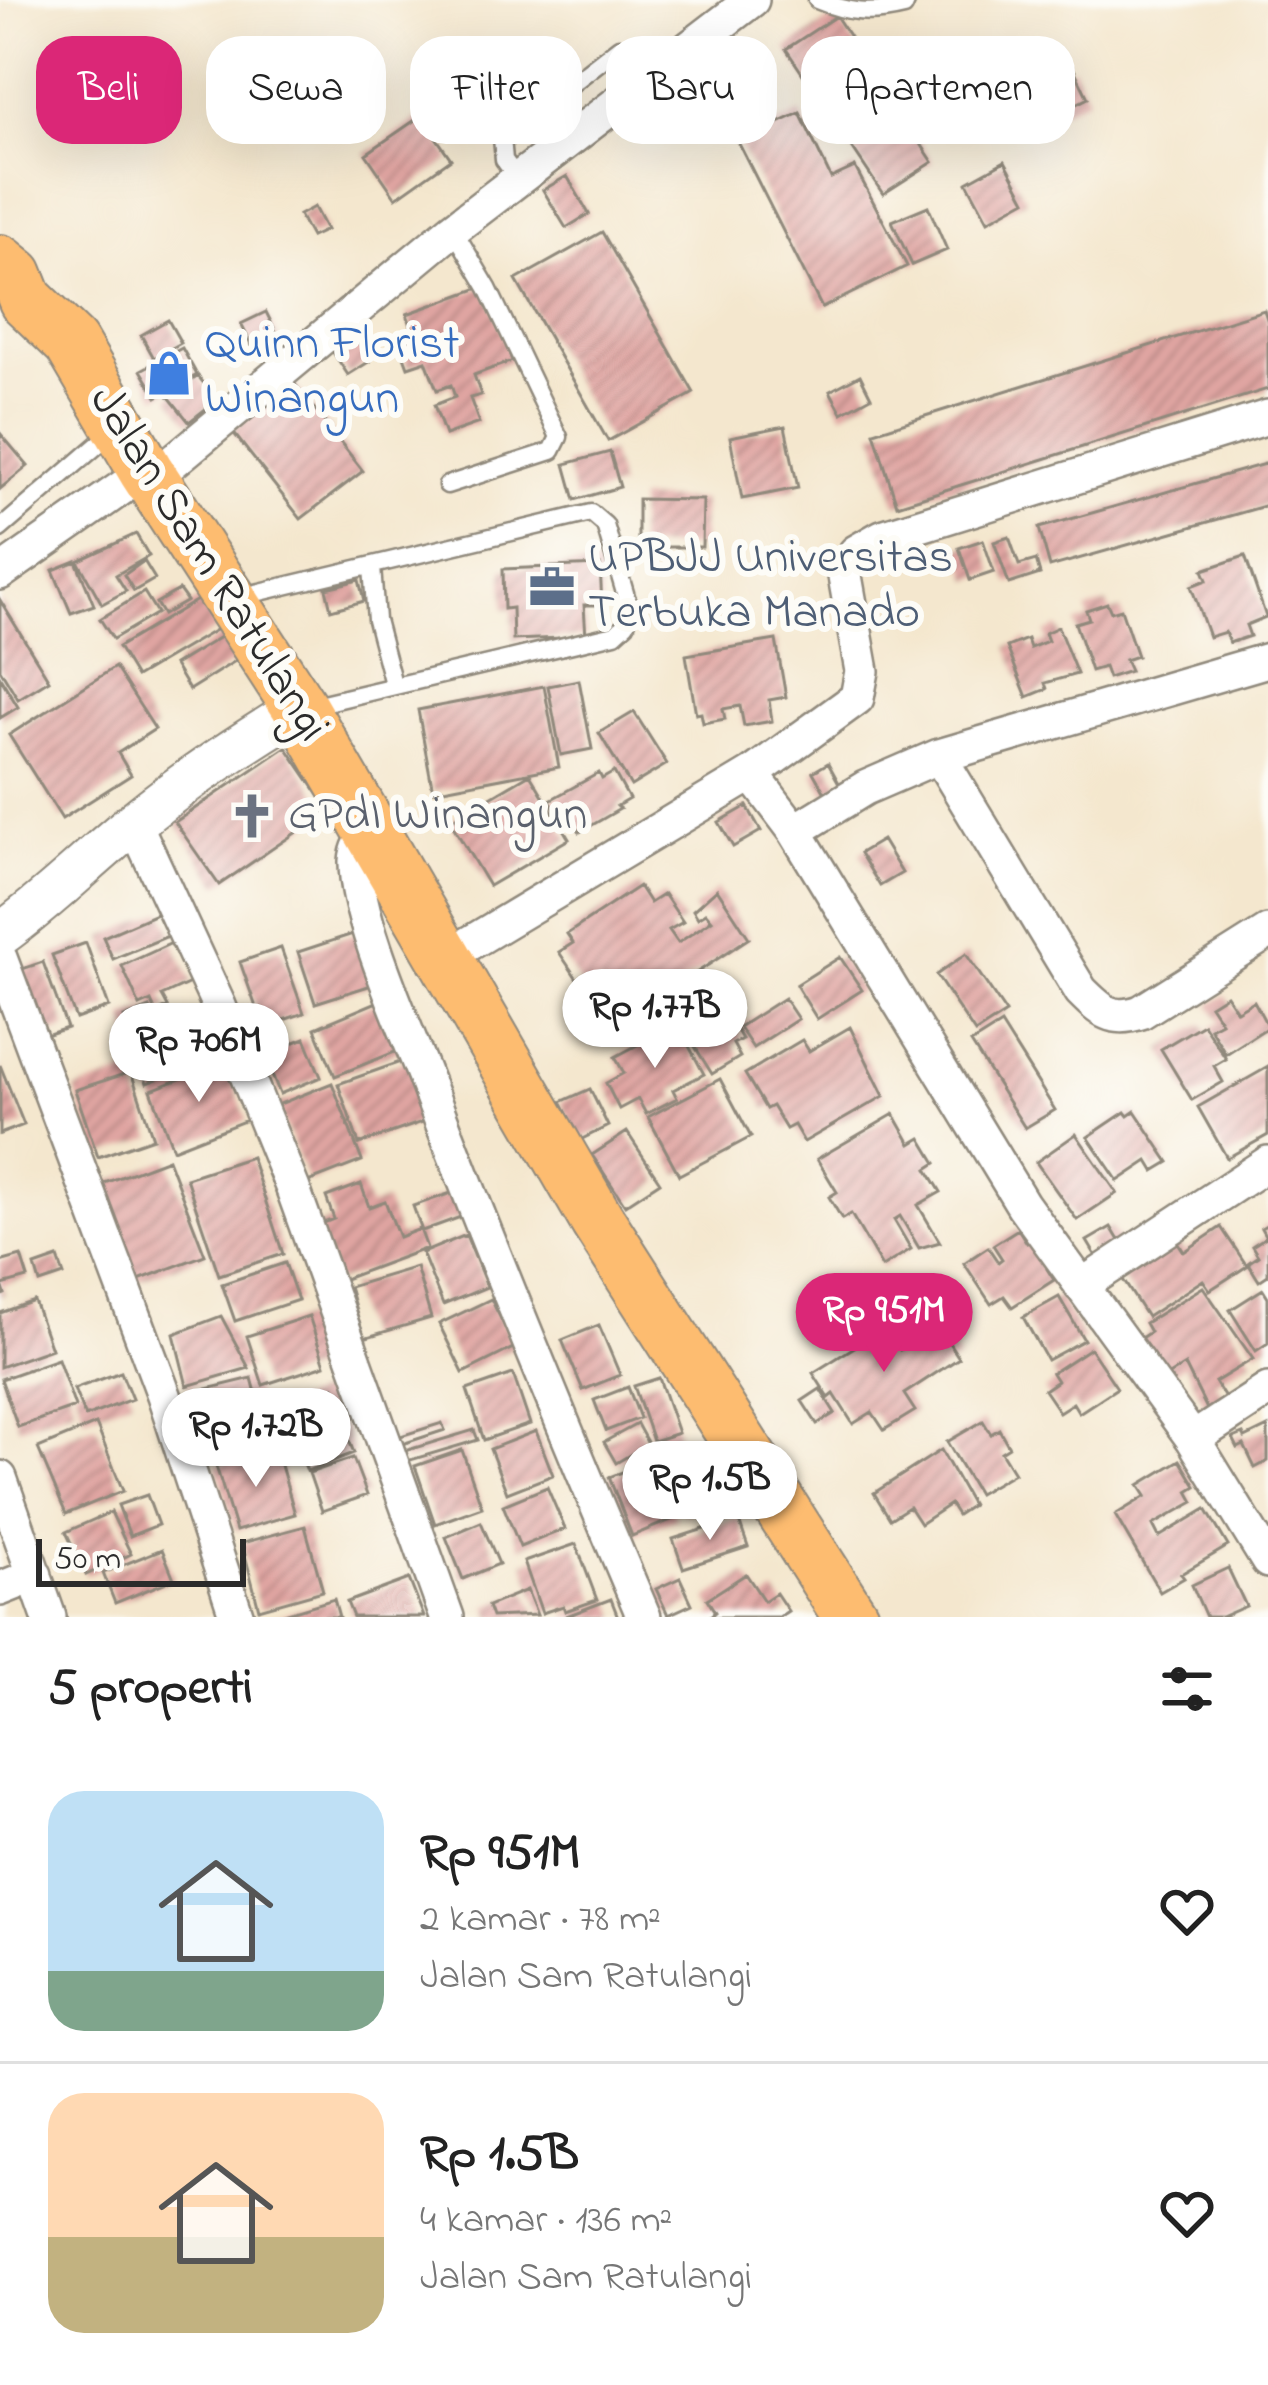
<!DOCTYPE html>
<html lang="id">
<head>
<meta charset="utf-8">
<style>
  body { margin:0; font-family:"Indie Flower",sans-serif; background:#f2f2f2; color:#222; height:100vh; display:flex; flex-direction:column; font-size:45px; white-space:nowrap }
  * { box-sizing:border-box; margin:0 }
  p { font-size:39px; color:#767676 }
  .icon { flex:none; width:66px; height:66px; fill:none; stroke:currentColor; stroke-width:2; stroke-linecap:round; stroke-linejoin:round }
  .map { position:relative; height:1617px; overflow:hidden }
  .details { display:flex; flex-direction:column; background:#fff; flex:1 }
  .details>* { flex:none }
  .banner { position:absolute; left:36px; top:36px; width:1197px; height:108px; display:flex; gap:24px }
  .scale { position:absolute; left:36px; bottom:30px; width:210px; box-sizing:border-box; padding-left:12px; border:6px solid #2b2b2b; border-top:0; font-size:33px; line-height:42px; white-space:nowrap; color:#2b2b2b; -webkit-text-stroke:9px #fdfcf7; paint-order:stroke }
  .price { position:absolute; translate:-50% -102px; padding:0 27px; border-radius:42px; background:#fff; color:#222; font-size:39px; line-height:78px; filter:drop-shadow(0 3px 6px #0008) }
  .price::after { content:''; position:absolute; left:50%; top:72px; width:36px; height:27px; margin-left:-18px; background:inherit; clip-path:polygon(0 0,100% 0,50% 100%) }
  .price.on { background:#db2777; color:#fff }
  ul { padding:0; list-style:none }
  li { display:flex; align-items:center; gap:36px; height:300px; padding:0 48px }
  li+li { border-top:3px solid #e0e0e0 }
  li span { display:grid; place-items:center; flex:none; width:336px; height:240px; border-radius:36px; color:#555 }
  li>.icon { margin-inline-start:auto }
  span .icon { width:144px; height:144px; fill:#fffc; stroke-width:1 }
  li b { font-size:51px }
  h2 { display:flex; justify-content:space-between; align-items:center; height:144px; padding:0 48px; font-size:51px }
  .tag { padding:0 42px; border-radius:36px; background:#fff; box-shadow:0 12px 48px #0002; font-size:42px; line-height:108px }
  .tag.on { background:#db2777; color:#fff }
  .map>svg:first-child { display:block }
</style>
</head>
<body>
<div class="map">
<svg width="1268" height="1617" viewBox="0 0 1268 1617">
  <defs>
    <pattern id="building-hatch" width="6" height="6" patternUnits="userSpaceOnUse" patternTransform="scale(3)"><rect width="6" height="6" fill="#e0a5a2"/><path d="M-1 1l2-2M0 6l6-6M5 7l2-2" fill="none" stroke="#b68784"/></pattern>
  </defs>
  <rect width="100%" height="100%" fill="#fdfcf7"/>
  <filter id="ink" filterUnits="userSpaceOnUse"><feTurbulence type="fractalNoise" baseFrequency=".00833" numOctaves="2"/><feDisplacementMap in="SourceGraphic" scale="24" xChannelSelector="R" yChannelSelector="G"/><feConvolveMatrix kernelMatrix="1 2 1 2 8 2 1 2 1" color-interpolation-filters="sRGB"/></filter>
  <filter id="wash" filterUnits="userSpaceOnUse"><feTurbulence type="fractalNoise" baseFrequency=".004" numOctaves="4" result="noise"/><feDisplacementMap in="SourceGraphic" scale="48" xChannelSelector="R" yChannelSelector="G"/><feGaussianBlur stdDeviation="2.7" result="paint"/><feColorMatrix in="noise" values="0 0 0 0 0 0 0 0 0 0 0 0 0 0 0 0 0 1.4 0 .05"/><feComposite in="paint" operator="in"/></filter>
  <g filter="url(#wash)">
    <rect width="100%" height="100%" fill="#f4e7ce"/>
    <g id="blocks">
      <path fill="url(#building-hatch)" d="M836,16L933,162L883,194L786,49Z
        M1073,67L1088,98L1033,126L1017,94Z
        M800,113L831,178L855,167L907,266L822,308L738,142Z
        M421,116L451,159L396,198L366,154Z
        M1005,161L1026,200L988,221L967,182Z
        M567,176L589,214L566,228L543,190Z
        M928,206L947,250L912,265L892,221Z
        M314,207L326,230L311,237L299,215Z
        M602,232L694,393L608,441L516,280Z
        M485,286L512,361L474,375L481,395L470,398L479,423L445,435L434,405L455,397L451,385L437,390L426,361L408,367L399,343L415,337L407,314Z
        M1264,310L1268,322V389L897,505L874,432Z
        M266,312L282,344L257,356L241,324Z
        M168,320L181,343L154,358L141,335Z
        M352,332L370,361L348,375L329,346Z
        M182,348L197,375L157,397L141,370Z
        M860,375L871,397L842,413L830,391Z
        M198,376L217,400L189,422L169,397Z
        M294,383L363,471L301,519L232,431Z
        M785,426L798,488L742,499L730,437Z
        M0,433L28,466L0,489Z
        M610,452L620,487L575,500L565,464Z
        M1268,463V505L1050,567L1039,528Z
        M638,499L703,500L702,547H638Z
        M136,534L149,556L116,575L126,591L102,604L78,561Z
        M1009,537L1019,565L1036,560L1040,574L1009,584L994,542Z
        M983,540L994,572L970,580L959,548Z
        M1245,556L1266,617L1246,625L1250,636L1229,643L1225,632L1209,637L1191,586L1207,580L1203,570Z
        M76,561L94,605L71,613L53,570Z
        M144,561L155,579L134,591L124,575Z
        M600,565L602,605H584L586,637L513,640L512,608L504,609L503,569Z
        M359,580L364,601L331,610L326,588Z
        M179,590L187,601L163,615L156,603Z
        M144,592L157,613L113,639L100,619Z
        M199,599L217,629L136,677L118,647Z
        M0,600L49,680L18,699L0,669Z
        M1107,603L1111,612L1121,609L1137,656L1125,660L1130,671L1108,678L1104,667L1091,671L1075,623L1089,619L1086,610Z
        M1058,627L1077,674L1045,683L1047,689L1027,697L1007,647L1027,639L1030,648L1048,641L1045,633Z
        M225,634L240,658L189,690L174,665Z
        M776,640L786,697L769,700L772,721L744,726L740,706L723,709L725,719L703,723L701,713L696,714L686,655Z
        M115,667L155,729L118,753L131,775L62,819L9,735Z
        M0,677L18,707L0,718Z
        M579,680L592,749L561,755L548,686Z
        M544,686L559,767L433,791L418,710Z
        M634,712L667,764L631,786L599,733Z
        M286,747L329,810L219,885L175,822Z
        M828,763L840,785L825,793L813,772Z
        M614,772L629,799L617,806L620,809L580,832L570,815L561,820L550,800L599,773L602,779Z
        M530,774L569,839L489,886L450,821Z
        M747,806L761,831L733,847L719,822Z
        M882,840L902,873L880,886L860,853Z
        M639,886L650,903L664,894L683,922L669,930L678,943L712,920L706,913L698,918L693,910L717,889L749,938L640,1010L625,987L610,997L600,982L586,992L559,952L573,943L567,934Z
        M163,911L173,934L113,959L103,937Z
        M359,932L375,984L315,1003L298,952Z
        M174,942L192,982L162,996L168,1007L156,1012L151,1001L140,1006L122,966Z
        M86,943L109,1007L76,1019L52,955Z
        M281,948L304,1013L263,1027L240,962Z
        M966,954L1006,1013L975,1033L936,975Z
        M840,957L862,990L817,1019L796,985Z
        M43,962L67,1028L40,1037L16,971Z
        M1226,995L1237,1011L1254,1001L1268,1027L1226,1054L1210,1028L1221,1022L1210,1005Z
        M784,998L798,1019L753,1048L739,1027Z
        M384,999L405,1048L335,1076L315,1028Z
        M664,1005L673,1020L648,1036L639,1021Z
        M150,1008L156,1023L173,1017L192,1066L147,1083L124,1018Z
        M727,1014L742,1039L733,1044L740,1057L712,1074L689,1037Z
        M677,1024L704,1074L673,1090L677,1098L646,1114L638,1099L619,1109L606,1083L624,1073L615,1057Z
        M1001,1024L1055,1110L1025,1128L971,1043Z
        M1203,1024L1226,1059L1214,1066L1223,1082L1192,1100L1161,1049Z
        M850,1027L884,1096L804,1142L794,1125L786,1129L772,1106L766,1109L745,1074L802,1040L809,1051Z
        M305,1038L321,1077L280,1094L264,1054Z
        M409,1059L431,1119L359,1144L338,1084Z
        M225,1062L247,1120L173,1149L151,1090Z
        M0,1065L24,1125L0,1134Z
        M1268,1067V1135L1227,1158L1198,1107Z
        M131,1072L153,1138L98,1157L75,1090Z
        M720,1079L751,1137L679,1175L648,1117Z
        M332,1083L362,1161L308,1182L277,1105Z
        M590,1089L608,1126L580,1140L561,1102Z
        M1135,1111L1169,1162L1154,1171L1148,1161L1118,1181L1088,1137L1125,1112L1128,1116Z
        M894,1114L911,1144L921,1138L936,1163L927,1169L941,1192L918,1205L940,1242L919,1248L900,1216L894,1220L911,1249L882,1267L851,1214L842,1219L829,1197L837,1192L817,1159Z
        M627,1132L660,1182L625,1205L592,1155Z
        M1076,1134L1117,1193L1077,1220L1036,1162Z
        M251,1157L283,1254L219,1275L186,1178Z
        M168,1159L205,1255L136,1281L99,1185Z
        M361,1184L369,1207L385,1201L399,1237L420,1229L427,1248L336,1282L316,1226L334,1219L326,1197Z
        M460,1190L469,1214L422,1231L413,1206Z
        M1268,1224V1275L1259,1281L1248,1263L1258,1256L1252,1246L1266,1237L1261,1228Z
        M1111,1227L1120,1242L1096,1256L1087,1241Z
        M1221,1227L1247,1266L1210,1290L1203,1280L1147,1317L1120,1275L1172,1233L1184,1252Z
        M1018,1229L1027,1243L1038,1236L1056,1263L1047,1269L1054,1280L1012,1307L1004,1296L991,1304L964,1263L988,1247L998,1262L1002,1259L993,1245Z
        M466,1235L487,1287L443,1305L422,1253Z
        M21,1256L28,1278L2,1285L5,1294L0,1296V1262Z
        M58,1258L64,1275L40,1283L35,1266Z
        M285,1263L298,1300L235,1321L222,1284Z
        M416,1267L431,1318L364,1338L349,1287Z
        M1203,1287L1253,1359L1215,1382L1225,1398L1207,1409L1185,1365L1162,1379L1138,1340L1150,1332L1145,1323Z
        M1263,1289L1268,1297V1343L1256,1351L1230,1310Z
        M1059,1297L1084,1340L1047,1360L1023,1317Z
        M491,1299L515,1347L463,1373L439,1324Z
        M34,1301L51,1349L0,1367V1313Z
        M221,1316L249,1368L187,1386L174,1334Z
        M309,1316L325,1365L263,1385L247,1336Z
        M599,1325L620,1375L583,1390L562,1340Z
        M938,1326L959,1358L904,1394L915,1411L884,1430L872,1412L853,1424L834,1394L829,1398L813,1373L885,1328L900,1350Z
        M1090,1348L1117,1388L1079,1413L1073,1403L1059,1412L1044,1390L1057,1381L1052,1373Z
        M58,1359L75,1407L18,1427L1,1379Z
        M121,1372L132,1399L85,1417L74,1389Z
        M513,1374L530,1424L484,1440L467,1390Z
        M252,1378L268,1437L202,1454L186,1394Z
        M659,1378L678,1433L653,1441L634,1386Z
        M334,1387L344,1415L297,1432L286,1405Z
        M628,1387L640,1418L606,1431L594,1400Z
        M820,1389L835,1413L817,1424L802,1401Z
        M983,1421L991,1434L999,1429L1009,1447L1001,1452L1014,1473L978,1494L947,1442Z
        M442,1423L445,1430L396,1446L394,1438Z
        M96,1424L123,1491L66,1514L38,1448Z
        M637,1424L648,1444L616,1463L604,1442Z
        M343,1425L354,1453L307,1471L296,1443Z
        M1268,1427V1461L1255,1468L1244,1445L1238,1448L1233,1438L1243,1434L1245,1438Z
        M474,1430L478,1440L404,1462L401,1452Z
        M536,1431L553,1475L507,1493L490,1449Z
        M276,1448L295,1514L236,1531L216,1466Z
        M679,1449L706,1503L685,1514L657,1460Z
        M462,1450L482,1507L435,1524L415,1466Z
        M941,1450L972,1505L957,1515L950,1504L920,1524L909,1507L890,1519L874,1493Z
        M353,1458L367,1495L322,1511L309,1473Z
        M654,1460L676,1518L632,1536L609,1477Z
        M1180,1460L1196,1486L1188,1491L1194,1502L1153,1525L1159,1537L1206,1509L1228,1546L1181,1574L1184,1578L1160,1592L1115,1515L1146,1496L1139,1485Z
        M547,1487L565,1529L520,1547L503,1505Z
        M147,1495L158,1525L130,1536L118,1505Z
        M111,1512L131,1554L86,1575L66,1532Z
        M738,1518L748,1547L683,1568L673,1539Z
        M481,1522L499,1564L463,1579L446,1537Z
        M305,1526L323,1591L259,1609L242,1543Z
        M576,1544L597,1600L565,1611L563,1606L542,1613L524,1562Z
        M162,1549L174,1579L115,1603L103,1573Z
        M1228,1568L1246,1606L1221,1617H1206L1192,1585Z
        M746,1574L764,1601L776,1593L788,1611L779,1617H709L715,1612L707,1599Z
        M680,1578L692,1604L668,1615L656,1589Z
        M409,1579L424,1617H353L347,1602Z
        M527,1590L537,1615L492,1617L488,1606Z
        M334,1599L339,1617H277V1616Z
        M611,1599L618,1617H564Z"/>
    </g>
  </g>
  <g filter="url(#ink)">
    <use href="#blocks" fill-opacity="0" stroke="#90897c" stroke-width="3"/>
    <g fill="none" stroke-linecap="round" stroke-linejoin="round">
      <g stroke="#90897c" stroke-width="21">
        <path id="service" d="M817,0C848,13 872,15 904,7L907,0
          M519,180L504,160L502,138L619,47
          M447,485L552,451L559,437L488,288L453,229
          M0,529L115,430
          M372,567L376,620L393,684
          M235,598L591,513L605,525L630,610L626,624L615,634L306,707"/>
      </g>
      <g stroke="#90897c" stroke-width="38">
        <path id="minor" d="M152,479L453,229L752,0
          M0,573L146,471
          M939,756L1268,660
          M752,774L795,831L1023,1205L1193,1439L1268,1561
          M134,822L219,1006L293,1189L447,1617
          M371,829C363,840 357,847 356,861C355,916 404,1024 425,1078C494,1259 568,1438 644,1617
          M795,831L865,788L939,756L1081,991C1101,1011 1112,1022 1141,1012L1268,932
          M447,957L752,774L857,698L862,671L845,576L847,563L856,552L882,537L1268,417
          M0,958L164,1395L237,1617
          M1081,1286L1268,1163
          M1193,1439L1268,1390
          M0,1478L49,1617
          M0,1589L35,1575"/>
      </g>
      <g stroke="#90897c" stroke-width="46">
        <path id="tertiary" d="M0,935C49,900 90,858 137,820C188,778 244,742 300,708"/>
      </g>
      <g stroke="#90897c" stroke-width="58">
        <path id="trunk" d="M0,262L16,275L26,300L71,343L146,471L300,708L597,1220L851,1617"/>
      </g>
      <use href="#service" stroke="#fff" stroke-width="16"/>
      <use href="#minor" stroke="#fff" stroke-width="33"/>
      <use href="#tertiary" stroke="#fff" stroke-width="42"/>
      <use href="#trunk" stroke="#fdbc70" stroke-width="54"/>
    </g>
  </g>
  <defs>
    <g id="shop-bare" transform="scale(3.6)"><path d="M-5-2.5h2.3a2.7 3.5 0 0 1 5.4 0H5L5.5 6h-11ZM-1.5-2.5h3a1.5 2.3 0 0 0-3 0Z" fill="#3f7fe0" stroke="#fdfcf7" stroke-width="2.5" paint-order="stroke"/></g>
    <g id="office-bare" transform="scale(3.6)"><path d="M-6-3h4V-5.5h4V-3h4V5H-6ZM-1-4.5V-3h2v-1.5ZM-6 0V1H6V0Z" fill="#5c6f8a" stroke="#fdfcf7" stroke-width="2.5" paint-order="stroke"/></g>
    <g id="church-bare" transform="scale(3.6)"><path d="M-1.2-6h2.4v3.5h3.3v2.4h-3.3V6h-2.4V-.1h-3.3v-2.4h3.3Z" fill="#6b7280" stroke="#fdfcf7" stroke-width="2.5" paint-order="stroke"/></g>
  </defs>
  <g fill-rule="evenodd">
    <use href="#shop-bare" x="169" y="373"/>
    <use href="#office-bare" x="552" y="587"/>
    <use href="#church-bare" x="252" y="816"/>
  </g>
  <g text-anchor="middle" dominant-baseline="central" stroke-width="12" stroke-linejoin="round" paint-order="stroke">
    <g font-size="48" fill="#366cbe" stroke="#fdfcf7" text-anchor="start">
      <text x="205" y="345">Quinn Florist<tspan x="205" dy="55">Winangun</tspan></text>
    </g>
    <g font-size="48" fill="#4e5e75" stroke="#fdfcf7" text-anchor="start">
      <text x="588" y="559">UPBJJ Universitas<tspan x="588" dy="55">Terbuka Manado</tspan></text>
    </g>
    <g font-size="48" fill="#2b2b2b" stroke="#fdfcf7">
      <text transform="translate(208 564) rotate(58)">Jalan Sam Ratulangi</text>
    </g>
    <g font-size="48" fill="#5b616d" stroke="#fdfcf7" text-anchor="start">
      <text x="288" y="816">GPdI Winangun</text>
    </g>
  </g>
</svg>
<div class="scale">50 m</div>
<b class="price" style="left:655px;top:1071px">Rp 1.77B</b>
<b class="price" style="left:199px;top:1105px">Rp 706M</b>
<b class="price on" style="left:884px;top:1375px">Rp 951M</b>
<b class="price" style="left:256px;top:1490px">Rp 1.72B</b>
<b class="price" style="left:710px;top:1543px">Rp 1.5B</b>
<div class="banner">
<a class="tag on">Beli</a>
<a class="tag">Sewa</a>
<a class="tag">Filter</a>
<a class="tag">Baru</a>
<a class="tag">Apartemen</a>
</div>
</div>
<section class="details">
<h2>5 properti<svg class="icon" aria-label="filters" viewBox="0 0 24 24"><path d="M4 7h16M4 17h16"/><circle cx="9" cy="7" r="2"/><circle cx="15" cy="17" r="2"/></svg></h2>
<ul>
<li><span style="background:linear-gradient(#bfe0f5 75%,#7fa58c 0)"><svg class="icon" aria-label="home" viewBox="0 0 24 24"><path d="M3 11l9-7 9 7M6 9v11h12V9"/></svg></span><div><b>Rp 951M</b><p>2 kamar · 78 m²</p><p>Jalan Sam Ratulangi</p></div><svg class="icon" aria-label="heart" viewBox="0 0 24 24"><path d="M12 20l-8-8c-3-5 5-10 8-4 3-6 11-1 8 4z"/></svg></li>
<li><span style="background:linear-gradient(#ffd9b3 60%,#c2b280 0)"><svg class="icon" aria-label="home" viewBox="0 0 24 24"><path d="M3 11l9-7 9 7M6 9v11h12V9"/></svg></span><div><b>Rp 1.5B</b><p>4 kamar · 136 m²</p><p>Jalan Sam Ratulangi</p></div><svg class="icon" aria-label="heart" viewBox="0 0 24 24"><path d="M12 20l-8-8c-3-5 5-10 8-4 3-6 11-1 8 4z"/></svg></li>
</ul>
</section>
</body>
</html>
